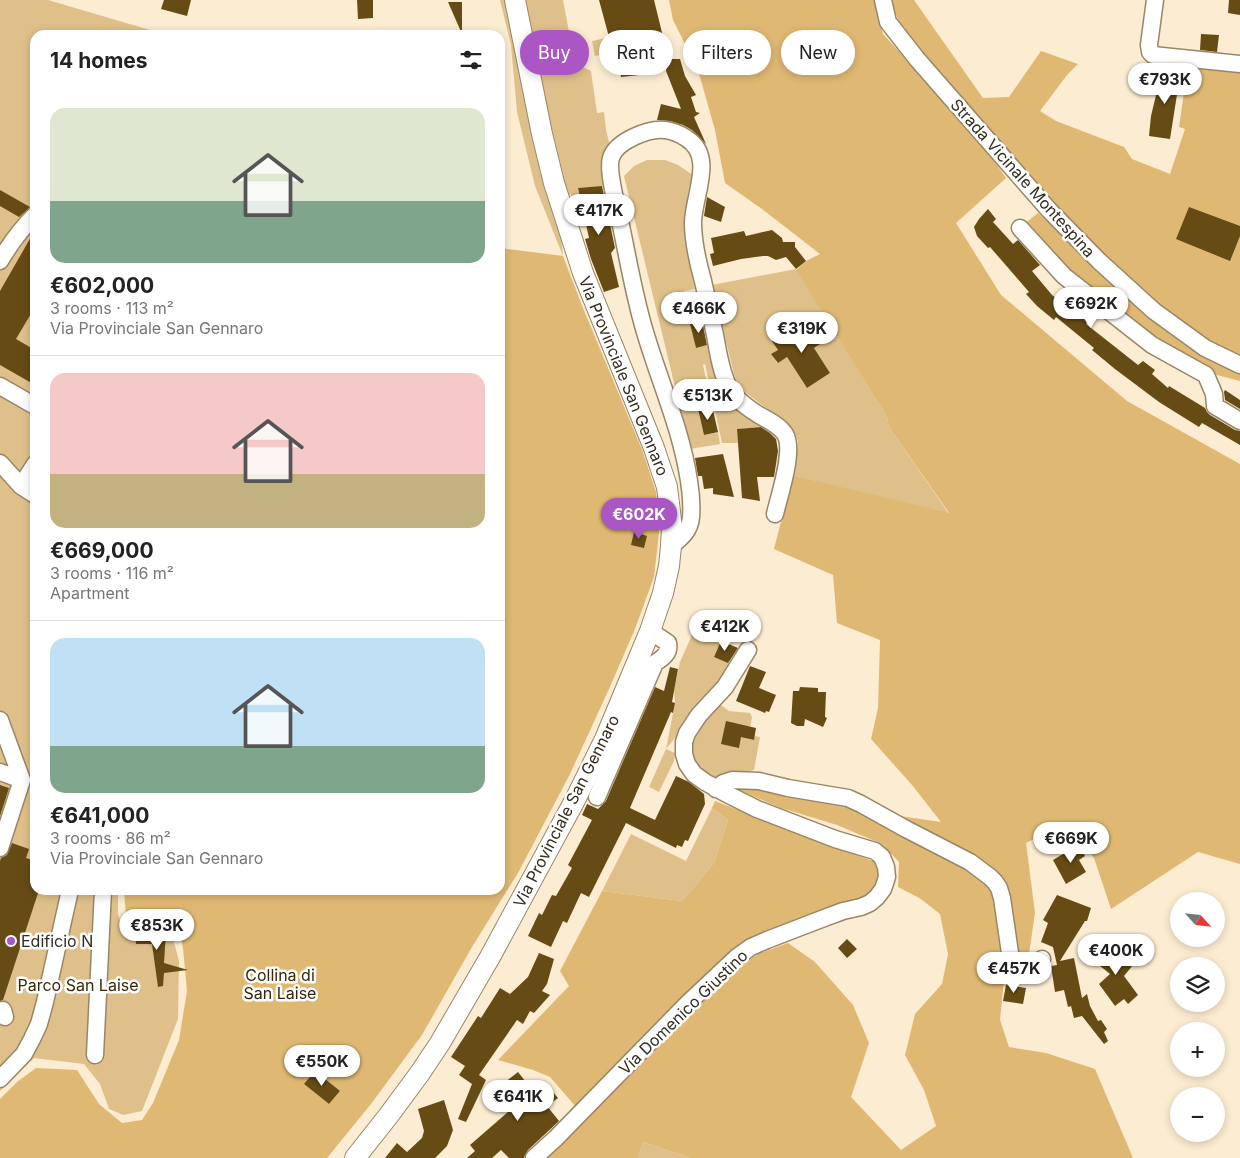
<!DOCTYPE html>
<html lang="en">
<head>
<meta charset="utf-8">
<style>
  body { margin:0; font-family:Inter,sans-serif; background:#f6f6f6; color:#222; height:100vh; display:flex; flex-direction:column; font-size:19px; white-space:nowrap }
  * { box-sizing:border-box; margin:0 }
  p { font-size:16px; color:#767676 }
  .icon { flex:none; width:28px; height:28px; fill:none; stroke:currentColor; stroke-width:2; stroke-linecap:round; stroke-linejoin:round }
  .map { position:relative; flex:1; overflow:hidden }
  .panel { position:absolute; left:30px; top:30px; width:475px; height:865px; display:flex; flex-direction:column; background:#fff; border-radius:15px; box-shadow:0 2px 8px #0003 }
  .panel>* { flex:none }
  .guide { position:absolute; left:520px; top:30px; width:475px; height:45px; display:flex; gap:10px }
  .needle { width:32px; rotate:117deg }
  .tools { position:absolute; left:1170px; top:892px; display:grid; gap:10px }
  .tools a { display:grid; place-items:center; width:55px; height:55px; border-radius:50%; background:#fff; box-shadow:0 2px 8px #0003; font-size:25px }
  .price { position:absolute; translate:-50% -42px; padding:0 11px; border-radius:18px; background:#fff; color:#222; font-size:16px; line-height:32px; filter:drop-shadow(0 1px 2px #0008) }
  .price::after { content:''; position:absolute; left:50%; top:30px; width:15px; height:11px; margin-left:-8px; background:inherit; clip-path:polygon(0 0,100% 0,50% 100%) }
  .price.active { background:#aa56c5; color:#fff }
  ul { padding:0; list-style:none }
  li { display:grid; align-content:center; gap:10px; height:265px; padding:0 20px }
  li+li { border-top:1px solid #e0e0e0 }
  li span { display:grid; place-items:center; height:155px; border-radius:15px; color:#555 }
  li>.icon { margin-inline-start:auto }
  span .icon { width:90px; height:90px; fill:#fffc; stroke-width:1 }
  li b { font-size:21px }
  h2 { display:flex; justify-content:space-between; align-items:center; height:60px; padding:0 20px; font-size:21px }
  .chip { padding:0 18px; border-radius:22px; background:#fff; box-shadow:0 2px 8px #0003; font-size:18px; line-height:45px }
  .chip.active { background:#aa56c5; color:#fff }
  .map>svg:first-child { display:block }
</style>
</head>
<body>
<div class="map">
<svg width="1240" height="1158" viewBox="0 0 1240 1158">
  <rect width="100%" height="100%" fill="#fcecd1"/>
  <path fill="#dfc08a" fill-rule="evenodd" d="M0,0H48L167,35H35V890H118V914L120,920L170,927L179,961L178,1019L142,1111L123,1115L109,1109L100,1084L84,1064L34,1058L0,1091Z
    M500,0H510L559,214L563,256L535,186L517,112L511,45Z
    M525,0H563L575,63L591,71L597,113L604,112L606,130L610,146L606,186L578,188L582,206L574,208L571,194L564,195Z
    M615,36L613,47L615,52L595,56L592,41Z
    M647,160H665L678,165L693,175L688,192L684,230L689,253L695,289L684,291L686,302L698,299L705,320L690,324L696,348L710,344L714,362L769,426L737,429L738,443H722L705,364L703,365L712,406L698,410L704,435L718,432L720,444L690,449L624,176L634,166Z
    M796,269L887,417L889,427L949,514L793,475L798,441L791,427L737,386L712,285ZM809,321L823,342L814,348L830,373L807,388L787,357L777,363L772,354L778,350L773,341L785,333L786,336Z
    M696,626L723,636L714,657L734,665L666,749L675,753L674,761L659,792L649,787L666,749L673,713L675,703L674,690L680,662Z
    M718,703L729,711L750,713L752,717L748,739L753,740L755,736L760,737L754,770L715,781L693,769L691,737Z
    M712,808L728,820L714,863L682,901L602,891L631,834L686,861Z
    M643,1142L691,1158H638Z"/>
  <path fill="#dfb873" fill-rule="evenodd" d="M669,0H874L883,34L980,140L1006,178L956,223L1001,295L1127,401L1240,464V864L1198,852L1111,909L1094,858L1068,822L1026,843L1035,913L1028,961L1015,949L1009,902L899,816L941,822L912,785L871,739L878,708L880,640L837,623L833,575L774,549L793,475L949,513L889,427L887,417L796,270L806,261L820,254L766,212L725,183L715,130L698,70L673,20Z
    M890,0H914L983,98L1009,97L1041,51L1078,64L1067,75L1040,111L1056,121L1124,147L1132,159L1170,174L1185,129L1179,127L1188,65L1240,71V358L1227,353L1168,317L1114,265L1048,197L904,34Z
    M1038,213L1116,286L1240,370V381L1217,375L1135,324L1065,270L1023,225Z
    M500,248L563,256L583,308L643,452L656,492L659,533L654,577L635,629L609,689L570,774L518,873L472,947L422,1035L371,1104L327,1158H0V1099L17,1082L36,1068L77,1070L99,1104L122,1123L142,1120L153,1103L179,1040L187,991L183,948L178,924L126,917L124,890H500ZM304,1084L340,1091L329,1104Z
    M729,786L769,789L857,808L951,858L991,886L1005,969L1000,1020L1009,1047L1046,1053L1095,1069L1133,1158H691L643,1142L638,1158H545L566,1141L726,977L758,954L788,943L815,962L853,1005L869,1043L851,1097L901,1150L936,1126L924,1090L905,1055L915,1014L942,984L948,954L940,914L921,899L898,887L899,862L882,844L837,825L781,808Z
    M715,801L875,862L878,873V888L862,902L821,911L757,934L722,958L654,1025L576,1107L550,1077L533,1070L498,1060L569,986L560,971L602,891L682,901L714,863L728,820L712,808Z"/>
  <path fill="#664b14" d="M164,0H191L187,16L161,9Z
    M357,0H373V18L358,19Z
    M599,0H654L667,53L638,62L639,75L621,77L620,69L610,37H609Z
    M1229,0H1240V15L1228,13Z
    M448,2H462V34Z
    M1201,34L1219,35L1217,52L1200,50Z
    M668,59H680L685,76L696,95L691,97L696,112L700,113L694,117L706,144L692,130L683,125L670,121L657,120L661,104L681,109L666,71Z
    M1166,67L1181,69L1170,139L1149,136L1151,116L1157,91L1162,92Z
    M602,186L615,248L611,253L619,287L604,292L591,259L585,239L589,238L578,188Z
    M0,190L30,207L19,217L0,206Z
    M707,197L725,207L721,222L704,216Z
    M1189,207L1240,226V236L1230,261L1176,239Z
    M988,209L996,219L993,222L1013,244L1018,240L1040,265L1032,271L1052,295L1073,311L1075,309L1088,320L1086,324L1138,365L1143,361L1155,370L1152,374L1168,388L1169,386L1205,408L1207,412L1210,415L1235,430L1240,431V445L1202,423L1199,427L1159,402L1115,369L1092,350L1094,348L1056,317L1054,320L1037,306L1026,294L1029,292L990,247L988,248L977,236L974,227L979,219Z
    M35,230V307L16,339L35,350V385L0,365V291Z
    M772,230L782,238L783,242H795V247L806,261L796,269L786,257L776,260L768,256H763L741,259L713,266L710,254L714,253L711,238L744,231L746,236Z
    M702,321L707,345L696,348L690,324Z
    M809,321L823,342L814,348L830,373L807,388L787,357L778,363L771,354L778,350L772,341L785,333L786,336Z
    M1225,390L1240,400V409L1225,400L1224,392Z
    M712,406L718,432L704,435L698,409Z
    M761,427L770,433L776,439L778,451L774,477H757L760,501L742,498L737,429Z
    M723,454L734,497L713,494V488L704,489L702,476H698L695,458Z
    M634,532L647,536L644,548L631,545Z
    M721,641L738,648L728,663L714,657Z
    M750,666L766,672L759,688L776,695L769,712L766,711L765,713L736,701Z
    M670,667L678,669L672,702L675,703L673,713L671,712L630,808L655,820L676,776L689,782L704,794L705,804L688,841L685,840L682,847L677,845L676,848L626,823L589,897L581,893L567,923L563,921L551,947L528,936L539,913L542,915L552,895L556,896L572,868L568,865L592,820L582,815L587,804L598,809L606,801L655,687L664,691Z
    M800,687L818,688V692H826L825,717L827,718L823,727L805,719L804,726H797L791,723L793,691H799Z
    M726,721L756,728L754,740L741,737L739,748L721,744Z
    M0,785L9,788L0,816Z
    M12,843L29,849L26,858L35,861V890H39L3,1000L0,1001V861L1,858L7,855Z
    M1078,845L1085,856L1079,860L1086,872L1066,884L1053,860Z
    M1057,895L1091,908L1087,921H1085L1060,961L1074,958L1082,998L1087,994L1090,1006L1098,1021L1101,1020L1107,1029L1104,1032L1108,1041L1104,1044L1082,1016L1074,1018L1071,1006L1068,1007L1064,990L1055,992L1051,966L1057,965L1053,947L1041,942L1048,923L1043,920Z
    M135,927L166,932L164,963L188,970L164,973L163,986L158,987L152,944H136Z
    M847,939L857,949L847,958L838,948Z
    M1107,944L1133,965L1124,976L1138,995L1128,1004L1124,999L1115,1006L1099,984L1110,974L1094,961Z
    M539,953L554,959L547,984L542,991L550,995L534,1013L530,1011L523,1024L517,1020L479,1075L486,1080L466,1122L458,1119L472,1084L459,1075L465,1066L451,1057L478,1016L481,1018L500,988L510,994L528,977Z
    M1006,985L1026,988L1023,1004L1003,1001Z
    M315,1071L340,1091L329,1104L304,1084Z
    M518,1072L533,1091L544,1082L558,1098L547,1106L559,1121L528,1150L525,1155L524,1158H509L501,1150L492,1158H467L475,1151L470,1145L516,1105L500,1086Z
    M444,1100L453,1130L447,1146L435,1158H385L397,1143L407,1152L422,1138L424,1131L418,1109Z"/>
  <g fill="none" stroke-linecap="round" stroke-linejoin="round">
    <g stroke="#988666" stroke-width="19">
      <path id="minor" d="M883,0L888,22L917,59L1049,210L1099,261L1154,311L1205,348L1240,365
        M1155,0L1149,45L1150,52L1153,55L1240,64
        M1020,228L1064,276L1152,345L1206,375L1214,394L1215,406L1240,421
        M0,261C10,244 21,229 35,215
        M0,386L35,406
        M0,463L21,486L35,495
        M21,486L35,464
        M671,546C681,538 690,531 691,517C692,505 691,493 689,481C681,428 660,383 645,332C634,296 628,258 620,221C617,207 607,170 611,158C616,141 649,128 665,130C673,131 680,134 686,138C716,156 693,196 693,223C693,242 698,263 703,281C707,299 711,317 715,335C718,352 721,372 729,388C736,400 748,408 759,415C768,420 779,425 785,434C795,450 779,496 775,514
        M0,720L22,780L0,848
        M0,772L22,780
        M716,789L723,783L732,780L759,781L788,788L848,798L861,804L906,829L970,862L990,877L995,882L999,888L1002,898L1011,960C1015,966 1026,973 1034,970C1038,968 1040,963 1042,959
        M597,797L655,663C663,658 670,653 668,643L650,631
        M3,1010L5,1017
        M95,1055L103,890
        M0,1079L24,1054L32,1039L39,1024L45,1002L70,890
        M534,1158L556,1138L688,1003L737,957L751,947L767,940L819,920L843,911L861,907L870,903L877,897L883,889L887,877L886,867L882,857L875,851L835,839L757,809L725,793L705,782L694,774L687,764L684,754V742L687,733L699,715L725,687L748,650"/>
    </g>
    <g stroke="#988666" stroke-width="22">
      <path id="major" d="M355,1158L389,1115L420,1073L440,1043L490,957L575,800L605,739L650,631L663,593L669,566L671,546L672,528L667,487L654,448L583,273L554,183L542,134L515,0"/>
    </g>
    <use href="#minor" stroke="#fff" stroke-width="16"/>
    <use href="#major" stroke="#fff" stroke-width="20"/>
  </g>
  <circle fill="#aa56c5" stroke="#fff" stroke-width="2" cx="11" cy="941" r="5"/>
  <g text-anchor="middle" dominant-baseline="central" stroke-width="5" stroke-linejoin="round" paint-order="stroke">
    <g font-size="16" fill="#332b1e" stroke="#fff">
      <text transform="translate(1023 178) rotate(48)">Strada Vicinale Montespina</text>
      <text transform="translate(624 376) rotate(68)">Via Provinciale San Gennaro</text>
      <text transform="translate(566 811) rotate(-63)">Via Provinciale San Gennaro</text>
      <text transform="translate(683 1012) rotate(-44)">Via Domenico Giustino</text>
    </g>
    <g font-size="16" fill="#332b1e" stroke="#fff" text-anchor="start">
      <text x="21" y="941">Edificio N</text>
    </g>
    <g font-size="16" fill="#372707" stroke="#fff">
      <text x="280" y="975">Collina di<tspan x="280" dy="18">San Laise</tspan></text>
      <text x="78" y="985">Parco San Laise</text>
    </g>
  </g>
</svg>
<div class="tools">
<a><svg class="needle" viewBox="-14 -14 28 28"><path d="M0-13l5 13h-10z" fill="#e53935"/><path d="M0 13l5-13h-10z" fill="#767676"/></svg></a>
<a><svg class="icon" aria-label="layers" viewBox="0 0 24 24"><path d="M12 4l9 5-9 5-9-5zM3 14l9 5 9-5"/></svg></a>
<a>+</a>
<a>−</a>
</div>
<b class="price" style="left:1165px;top:105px">€793K</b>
<b class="price" style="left:599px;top:236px">€417K</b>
<b class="price" style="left:1091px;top:329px">€692K</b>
<b class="price" style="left:699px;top:334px">€466K</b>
<b class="price" style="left:802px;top:354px">€319K</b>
<b class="price" style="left:708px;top:421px">€513K</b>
<b class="price active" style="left:639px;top:540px">€602K</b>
<b class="price" style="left:725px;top:652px">€412K</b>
<b class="price" style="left:1071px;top:864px">€669K</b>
<b class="price" style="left:157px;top:951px">€853K</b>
<b class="price" style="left:1116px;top:976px">€400K</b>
<b class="price" style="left:1014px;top:994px">€457K</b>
<b class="price" style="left:322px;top:1087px">€550K</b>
<b class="price" style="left:518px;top:1122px">€641K</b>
<div class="guide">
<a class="chip active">Buy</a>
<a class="chip">Rent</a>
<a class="chip">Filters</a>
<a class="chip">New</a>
</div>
<section class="panel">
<h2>14 homes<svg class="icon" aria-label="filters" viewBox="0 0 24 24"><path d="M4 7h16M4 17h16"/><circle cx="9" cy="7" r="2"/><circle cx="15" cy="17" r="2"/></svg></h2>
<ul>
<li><span style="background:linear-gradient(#dfe7d0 60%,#7fa58c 0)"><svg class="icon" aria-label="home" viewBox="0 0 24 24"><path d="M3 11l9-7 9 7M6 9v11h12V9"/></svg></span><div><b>€602,000</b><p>3 rooms · 113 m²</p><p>Via Provinciale San Gennaro</p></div></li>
<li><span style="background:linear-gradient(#f6c9c9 65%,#c2b280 0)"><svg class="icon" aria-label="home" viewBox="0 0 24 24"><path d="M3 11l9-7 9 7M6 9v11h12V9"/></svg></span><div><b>€669,000</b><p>3 rooms · 116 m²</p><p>Apartment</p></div></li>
<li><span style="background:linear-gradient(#bfe0f5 70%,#7fa58c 0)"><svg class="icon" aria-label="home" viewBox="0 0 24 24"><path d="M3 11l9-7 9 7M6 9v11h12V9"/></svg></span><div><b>€641,000</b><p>3 rooms · 86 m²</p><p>Via Provinciale San Gennaro</p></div></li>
</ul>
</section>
</div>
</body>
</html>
